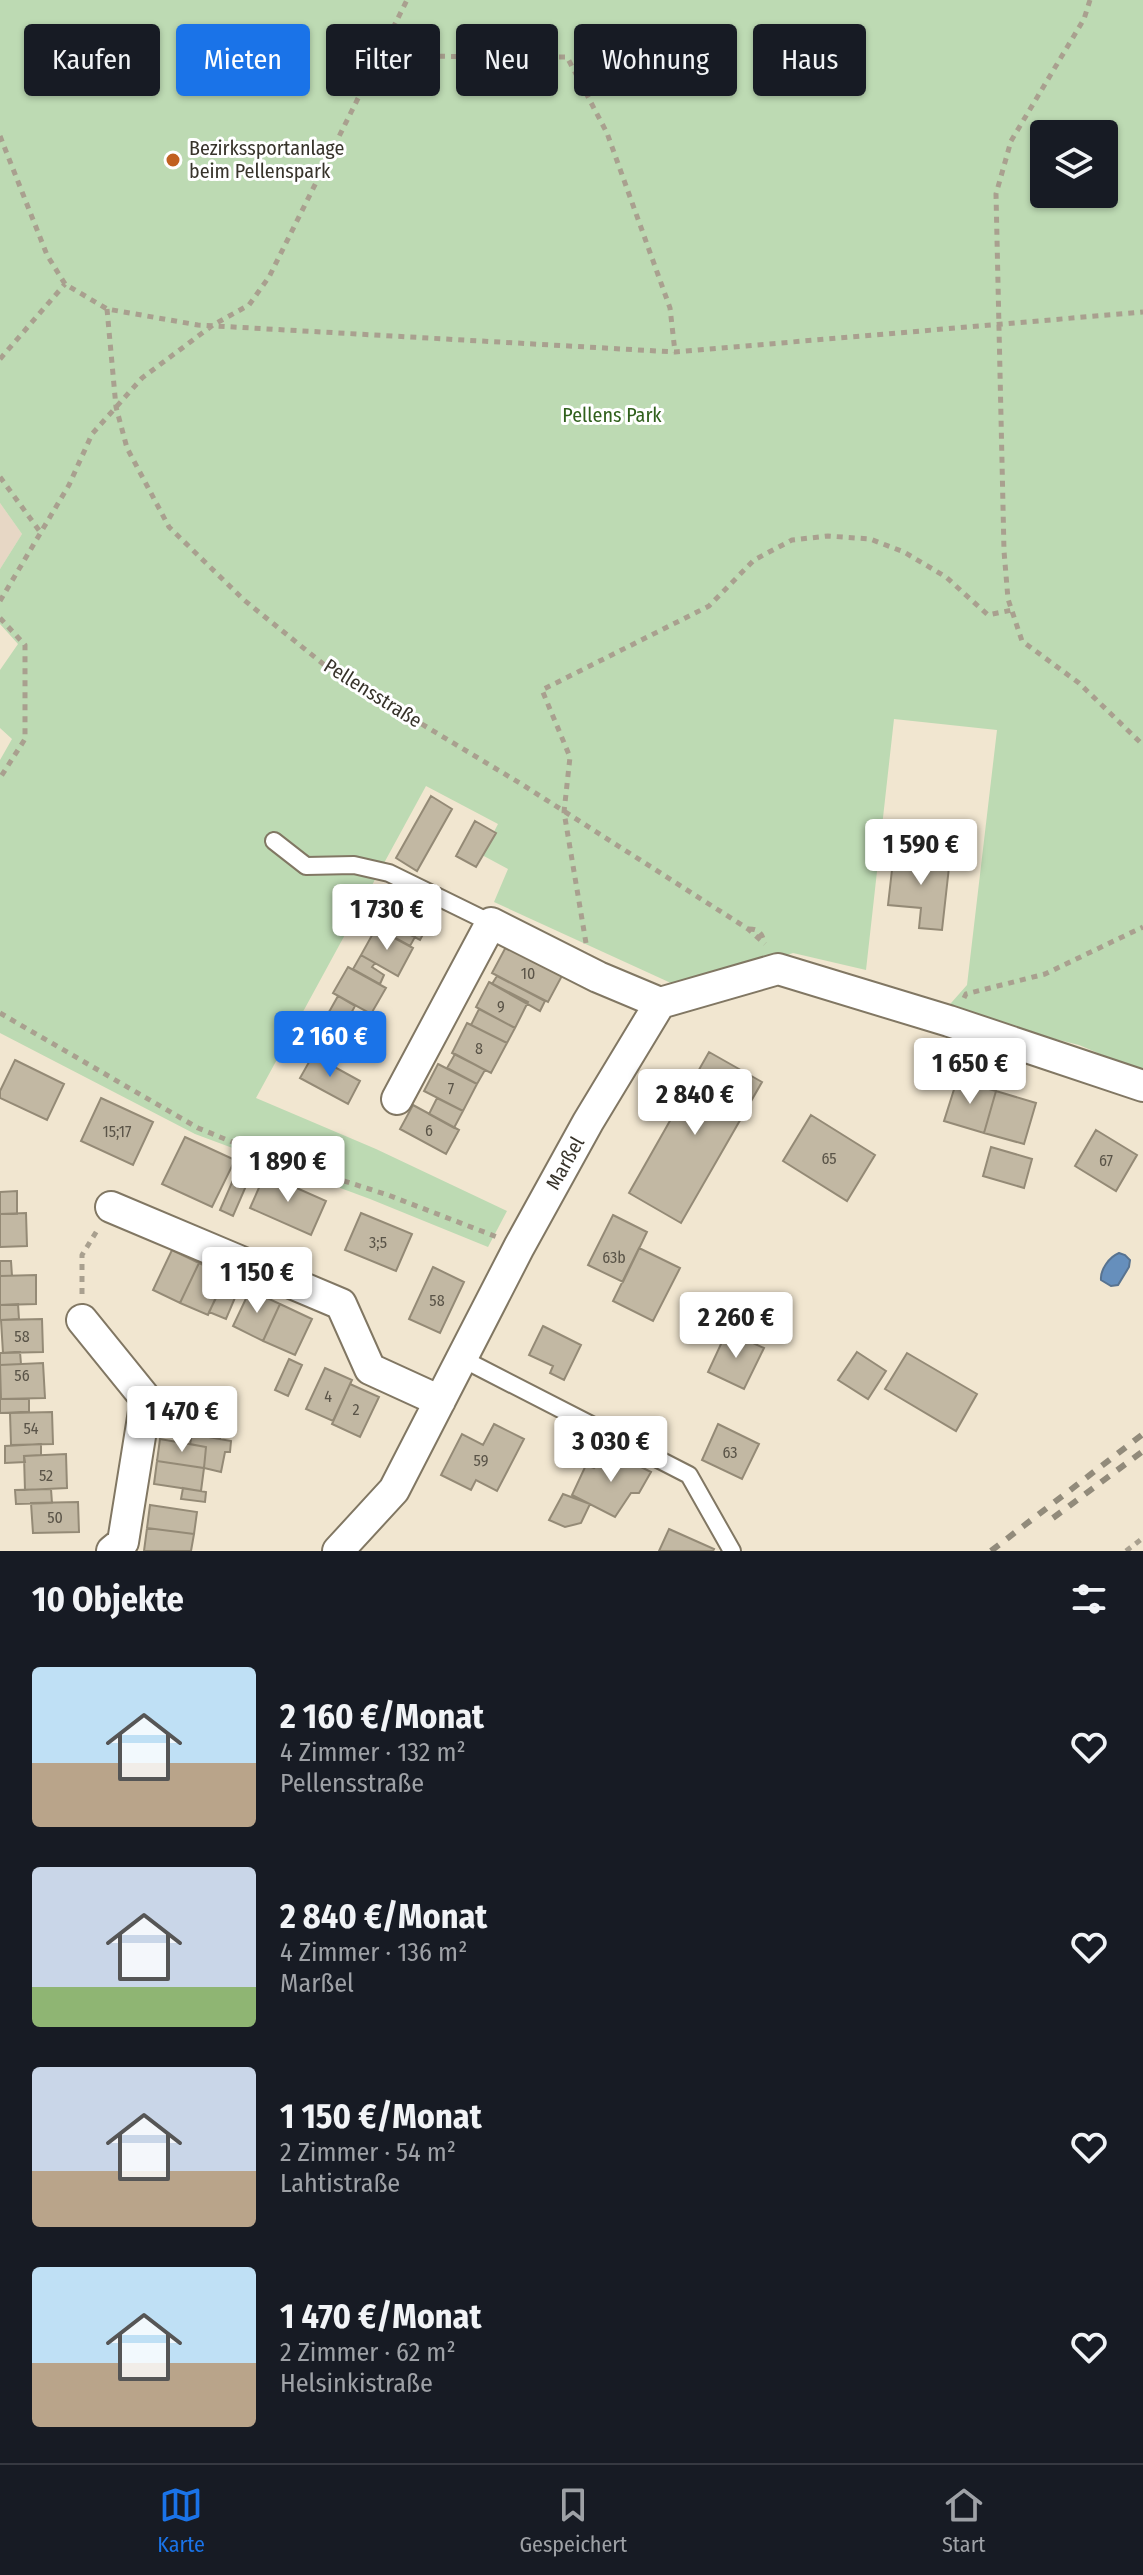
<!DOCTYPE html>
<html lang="de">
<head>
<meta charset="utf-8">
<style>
  body { margin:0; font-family:"Fira Sans Condensed",sans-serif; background:#242831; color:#f1f3f6; height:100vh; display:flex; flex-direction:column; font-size:30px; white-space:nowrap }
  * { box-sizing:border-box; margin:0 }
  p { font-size:26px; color:#9ea1a6 }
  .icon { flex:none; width:44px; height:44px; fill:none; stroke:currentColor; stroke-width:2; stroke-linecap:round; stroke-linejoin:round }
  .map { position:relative; height:1551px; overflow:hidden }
  .panel { display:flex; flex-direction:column; background:#171b24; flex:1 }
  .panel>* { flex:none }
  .banner { position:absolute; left:24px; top:24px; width:1096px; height:72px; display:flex; gap:16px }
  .fabs { position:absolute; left:1030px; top:120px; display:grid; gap:16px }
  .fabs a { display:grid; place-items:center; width:88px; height:88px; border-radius:8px; background:#171b24; box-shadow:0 2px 6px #0004; font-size:40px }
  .price { position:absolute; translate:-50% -68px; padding:0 18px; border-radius:8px; background:#fff; color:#222; font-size:26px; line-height:52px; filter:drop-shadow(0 2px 4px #0008) }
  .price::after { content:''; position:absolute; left:50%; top:48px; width:24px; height:18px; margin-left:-12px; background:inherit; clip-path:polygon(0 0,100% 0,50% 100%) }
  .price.selected { background:#1a73e8; color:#fff }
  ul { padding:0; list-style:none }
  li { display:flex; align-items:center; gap:24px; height:200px; padding:0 32px }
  li span { display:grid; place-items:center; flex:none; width:224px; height:160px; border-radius:8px; color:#555 }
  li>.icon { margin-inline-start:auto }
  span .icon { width:96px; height:96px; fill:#fffc; stroke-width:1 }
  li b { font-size:34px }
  h2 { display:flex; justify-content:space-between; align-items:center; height:96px; padding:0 32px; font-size:34px }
  .chip { padding:0 28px; border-radius:8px; background:#171b24; box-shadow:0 2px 6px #0004; font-size:28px; line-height:72px }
  .chip.selected { background:#1a73e8; color:#fff }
  .dock { display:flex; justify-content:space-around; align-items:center; height:112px; border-top:2px solid #363941; background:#171b24; font-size:22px; color:#9ea1a6 }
  .dock a { display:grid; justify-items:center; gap:4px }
  .dock .selected { color:#1a73e8 }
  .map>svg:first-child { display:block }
</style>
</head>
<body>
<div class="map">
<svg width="1143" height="1551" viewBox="0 0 1143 1551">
  <rect width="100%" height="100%" fill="#f1e6d0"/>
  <path fill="#e7d7c5" d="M0,503L22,534L0,569Z"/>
  <path fill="#bddab3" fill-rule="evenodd" d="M0,0H1143V1072L1079,1045L944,1011L967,985L997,730L894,719L866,970L793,953L684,989L494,902L508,869L482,855L498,824L426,786L256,1098L376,1149L507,1211L488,1247L370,1199L195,1134L0,1033V760L12,739L0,728V670L18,644L0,624V569L22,534L0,503ZM1044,134H1104V194H1044Z"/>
  <path fill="#668fbc" stroke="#587390" stroke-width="2" d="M1119,1253L1125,1255L1130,1260L1129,1267L1118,1285L1111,1286L1101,1280C1100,1270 1109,1257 1119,1253Z"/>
  <path fill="#c2b8a3" stroke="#948a76" stroke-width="2" d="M431,796L452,809L417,871L396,858Z
    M475,821L496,833L476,867L456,856Z
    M904,851L950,858L942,930L919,928L921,908L888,905L893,861L903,862Z
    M389,888L435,912L420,940L374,916Z
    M383,920L415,937L410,946L379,929Z
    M376,928L413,948L398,976L361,955Z
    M508,943L564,972L548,1002L492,973Z
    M361,955L375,963L372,967L384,975L380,984L353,969Z
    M348,967L386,988L371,1014L333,993Z
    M497,976L545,1001L540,1011L492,984Z
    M489,982L528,1002L515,1028L476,1007Z
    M338,996L355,1006L347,1021L329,1012Z
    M479,1009L515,1028L507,1043L471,1025Z
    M329,1012L368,1032L354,1057L316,1037Z
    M467,1023L507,1043L491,1073L452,1053Z
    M323,1041L336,1048L328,1063L315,1056Z
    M709,1052L762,1082L681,1223L629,1193Z
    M455,1054L485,1070L477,1084L447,1068Z
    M313,1055L360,1081L348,1104L300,1078Z
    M15,1060L64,1084L47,1120L0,1098V1091Z
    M438,1064L477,1084L463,1111L424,1091Z
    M957,1080L996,1091L984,1133L944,1121Z
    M996,1091L1036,1103L1024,1144L984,1133Z
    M101,1098L153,1122L133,1165L81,1141Z
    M437,1098L463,1111L454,1128L429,1114Z
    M413,1105L459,1130L446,1154L400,1129Z
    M811,1115L875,1155L847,1201L783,1161Z
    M1096,1130L1137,1155L1116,1191L1075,1166Z
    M185,1137L235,1160L212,1207L162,1184Z
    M991,1147L1032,1159L1024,1188L983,1176Z
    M265,1174L326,1201L311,1235L250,1208Z
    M233,1180L246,1186L233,1216L220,1210Z
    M17,1191V1214H0V1192Z
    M26,1213L27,1246L0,1247V1214Z
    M361,1213L412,1234L396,1271L345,1250Z
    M613,1215L647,1232L623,1282L588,1265Z
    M639,1248L680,1268L653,1321L613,1301Z
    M172,1250L199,1263L180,1303L153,1290Z
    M0,1261H11L12,1276H0Z
    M199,1263L226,1275L208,1315L180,1303Z
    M433,1267L464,1282L440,1333L409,1319Z
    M36,1275V1304L0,1305V1276Z
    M222,1286L237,1293L226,1319L209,1312Z
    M250,1290L280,1304L263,1341L233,1326Z
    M18,1304L19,1319L0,1320V1305Z
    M280,1304L312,1319L295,1355L263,1341Z
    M42,1319L43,1352L3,1353L1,1320Z
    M543,1326L581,1345L564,1380L550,1373L553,1366L529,1355Z
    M727,1331L764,1348L744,1389L708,1372Z
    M20,1352L21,1364L0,1365V1353Z
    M857,1352L886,1371L868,1399L838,1380Z
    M907,1353L977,1394L956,1431L885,1389Z
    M289,1359L302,1365L288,1396L275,1390Z
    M43,1363L45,1398L1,1399L0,1365Z
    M325,1368L352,1380L333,1421L306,1409Z
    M350,1384L379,1397L360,1437L332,1424Z
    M165,1390L215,1397L211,1427L161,1421Z
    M0,1399H29V1412L0,1413Z
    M52,1412L53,1444L11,1445L10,1413Z
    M494,1424L524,1439L497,1491L476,1480L471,1490L441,1475L462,1434L483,1445Z
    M718,1424L759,1444L742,1479L702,1460Z
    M193,1425L222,1429L220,1439L192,1434Z
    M192,1434L231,1441L230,1452H225L221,1472L204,1468L206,1447L190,1444Z
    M160,1439L206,1447L204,1468L157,1461Z
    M41,1444V1455L24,1456L25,1462L5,1463V1446Z
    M613,1453L651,1472L639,1493H631L615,1517L572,1495L586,1465L594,1468Z
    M66,1454L67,1488L25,1490L24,1456Z
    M157,1461L204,1468L201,1491L154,1484Z
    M183,1488L206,1492L205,1502L181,1499Z
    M51,1489L52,1503L16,1504L15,1490Z
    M563,1494L590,1504L581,1523L565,1527L549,1520Z
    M78,1502L79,1532L33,1533L31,1503Z
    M150,1505L197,1512L194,1534L147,1528Z
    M147,1528L194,1534L191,1551H144Z
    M669,1529L714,1549L713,1551H659Z"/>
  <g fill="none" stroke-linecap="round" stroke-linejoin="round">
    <g stroke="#817763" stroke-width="20">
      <path id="service" d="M274,841L306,866L354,865L389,873L491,923
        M461,1358L689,1475L732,1551"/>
    </g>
    <g stroke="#817763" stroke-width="34">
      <path id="minor" d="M397,1099L491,923L598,977L660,1003
        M111,1207L341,1304L370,1369L440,1401
        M82,1320L146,1399L123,1542L112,1551
        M338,1551L394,1490L519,1247L588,1122L660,1003L778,969L949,1021L1143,1086"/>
    </g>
    <path stroke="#a9a08f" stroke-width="5" stroke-dasharray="6 6" stroke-linecap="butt" d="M1090,0L1084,19L1011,141L996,194L1004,551L1008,599L1022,641L1079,683L1143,745
      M379,56L567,57L607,133L670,308L675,352
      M0,136L47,255L65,284L107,309L198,325L675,352L1143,312
      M107,309L116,407L127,448L169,527L244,600L327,667L523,785L748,929L765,944
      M0,359L65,284
      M0,477L41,533
      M0,601L69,485L92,434L142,378L213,325L249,305L269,277L407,0
      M0,618L25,645V739L0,778
      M749,929C758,929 761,932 764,941
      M586,943L564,812L570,757L542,690L709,606L754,560L792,540L828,536L870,539L904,552L946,577L988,615L1012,610
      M964,998L966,994L1045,974L1143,927
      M0,1013L198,1128L269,1157L388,1195L497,1237
      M82,1294V1255L98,1229
      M1126,1551L1143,1538"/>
    <use href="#service" stroke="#fff" stroke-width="16"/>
    <use href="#minor" stroke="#fff" stroke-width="30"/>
    <path stroke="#928b7b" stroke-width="6" stroke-dasharray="10 10" stroke-linecap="butt" d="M1053,1518L1143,1451
      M991,1551L1143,1434"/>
  </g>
  <circle fill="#c16020" stroke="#fff" stroke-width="3" cx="173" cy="160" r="8"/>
  <g text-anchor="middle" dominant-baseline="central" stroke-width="6" stroke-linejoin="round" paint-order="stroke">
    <g font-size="16" fill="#5a5448">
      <text x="528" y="973">10</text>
      <text x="501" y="1006">9</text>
      <text x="479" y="1048">8</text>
      <text x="451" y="1088">7</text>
      <text x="429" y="1130">6</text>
      <text x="117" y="1131">15;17</text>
      <text x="829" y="1158">65</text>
      <text x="1106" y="1160">67</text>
      <text x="378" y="1242">3;5</text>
      <text x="614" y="1257">63b</text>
      <text x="437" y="1300">58</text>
      <text x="22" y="1336">58</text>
      <text x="22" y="1375">56</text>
      <text x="328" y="1396">4</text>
      <text x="356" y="1409">2</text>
      <text x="31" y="1428">54</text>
      <text x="730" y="1452">63</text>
      <text x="481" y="1460">59</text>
      <text x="46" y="1475">52</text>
      <text x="55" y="1517">50</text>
    </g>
    <g font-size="20" fill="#37332a" stroke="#fff" text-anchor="start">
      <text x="189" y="148">Bezirkssportanlage<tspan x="189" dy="23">beim Pellenspark</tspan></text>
    </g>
    <g font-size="20" fill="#30601c" stroke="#fff">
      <text x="612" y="415">Pellens Park</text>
    </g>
    <g font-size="20" fill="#37332a" stroke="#fff">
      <text transform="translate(373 693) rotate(32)">Pellensstraße</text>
      <text transform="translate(565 1163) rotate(-61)">Marßel</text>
    </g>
  </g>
</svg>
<div class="fabs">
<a><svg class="icon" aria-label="layers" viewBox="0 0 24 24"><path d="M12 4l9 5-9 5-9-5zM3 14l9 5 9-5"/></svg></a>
</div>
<b class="price" style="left:921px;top:887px">1 590 €</b>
<b class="price" style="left:387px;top:952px">1 730 €</b>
<b class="price selected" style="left:330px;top:1079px">2 160 €</b>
<b class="price" style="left:970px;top:1106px">1 650 €</b>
<b class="price" style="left:695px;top:1137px">2 840 €</b>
<b class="price" style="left:288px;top:1204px">1 890 €</b>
<b class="price" style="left:257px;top:1315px">1 150 €</b>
<b class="price" style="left:736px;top:1360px">2 260 €</b>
<b class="price" style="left:182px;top:1454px">1 470 €</b>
<b class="price" style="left:611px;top:1484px">3 030 €</b>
<div class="banner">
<a class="chip">Kaufen</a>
<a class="chip selected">Mieten</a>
<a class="chip">Filter</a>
<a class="chip">Neu</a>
<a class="chip">Wohnung</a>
<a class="chip">Haus</a>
</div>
</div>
<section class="panel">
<h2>10 Objekte<svg class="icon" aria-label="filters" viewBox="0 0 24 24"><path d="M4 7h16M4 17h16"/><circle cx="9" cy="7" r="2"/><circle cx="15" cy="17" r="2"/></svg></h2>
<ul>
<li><span style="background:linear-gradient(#bfe0f5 60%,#b9a48a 0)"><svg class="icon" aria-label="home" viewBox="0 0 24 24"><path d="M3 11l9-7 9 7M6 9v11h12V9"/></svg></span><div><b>2 160 €/Monat</b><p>4 Zimmer · 132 m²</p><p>Pellensstraße</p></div><svg class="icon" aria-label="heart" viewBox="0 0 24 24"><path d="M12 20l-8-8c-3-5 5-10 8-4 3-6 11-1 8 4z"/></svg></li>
<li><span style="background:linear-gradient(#c9d6e8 75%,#8fb573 0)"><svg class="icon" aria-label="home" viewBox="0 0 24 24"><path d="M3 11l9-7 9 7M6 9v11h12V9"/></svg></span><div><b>2 840 €/Monat</b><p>4 Zimmer · 136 m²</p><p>Marßel</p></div><svg class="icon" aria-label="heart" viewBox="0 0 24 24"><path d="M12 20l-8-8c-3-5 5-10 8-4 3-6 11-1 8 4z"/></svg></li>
<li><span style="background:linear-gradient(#c9d6e8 65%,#b9a48a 0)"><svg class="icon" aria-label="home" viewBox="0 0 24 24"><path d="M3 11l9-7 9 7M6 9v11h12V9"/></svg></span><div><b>1 150 €/Monat</b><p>2 Zimmer · 54 m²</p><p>Lahtistraße</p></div><svg class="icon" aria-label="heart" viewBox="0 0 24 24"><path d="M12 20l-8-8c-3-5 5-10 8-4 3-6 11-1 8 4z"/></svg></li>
<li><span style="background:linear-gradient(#bfe0f5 60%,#b9a48a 0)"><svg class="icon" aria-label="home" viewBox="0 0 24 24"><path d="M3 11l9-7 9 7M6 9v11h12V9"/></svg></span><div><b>1 470 €/Monat</b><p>2 Zimmer · 62 m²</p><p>Helsinkistraße</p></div><svg class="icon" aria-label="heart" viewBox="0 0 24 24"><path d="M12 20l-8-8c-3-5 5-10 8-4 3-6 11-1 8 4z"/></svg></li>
</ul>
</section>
<nav class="dock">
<a class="selected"><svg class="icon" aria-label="map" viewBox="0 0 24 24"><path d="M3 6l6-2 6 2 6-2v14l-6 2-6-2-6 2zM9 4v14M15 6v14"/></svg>Karte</a>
<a><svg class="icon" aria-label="saved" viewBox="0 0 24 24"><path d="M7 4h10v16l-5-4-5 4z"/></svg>Gespeichert</a>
<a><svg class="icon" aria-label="home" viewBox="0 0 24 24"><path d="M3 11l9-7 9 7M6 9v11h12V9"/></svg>Start</a>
</nav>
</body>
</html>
